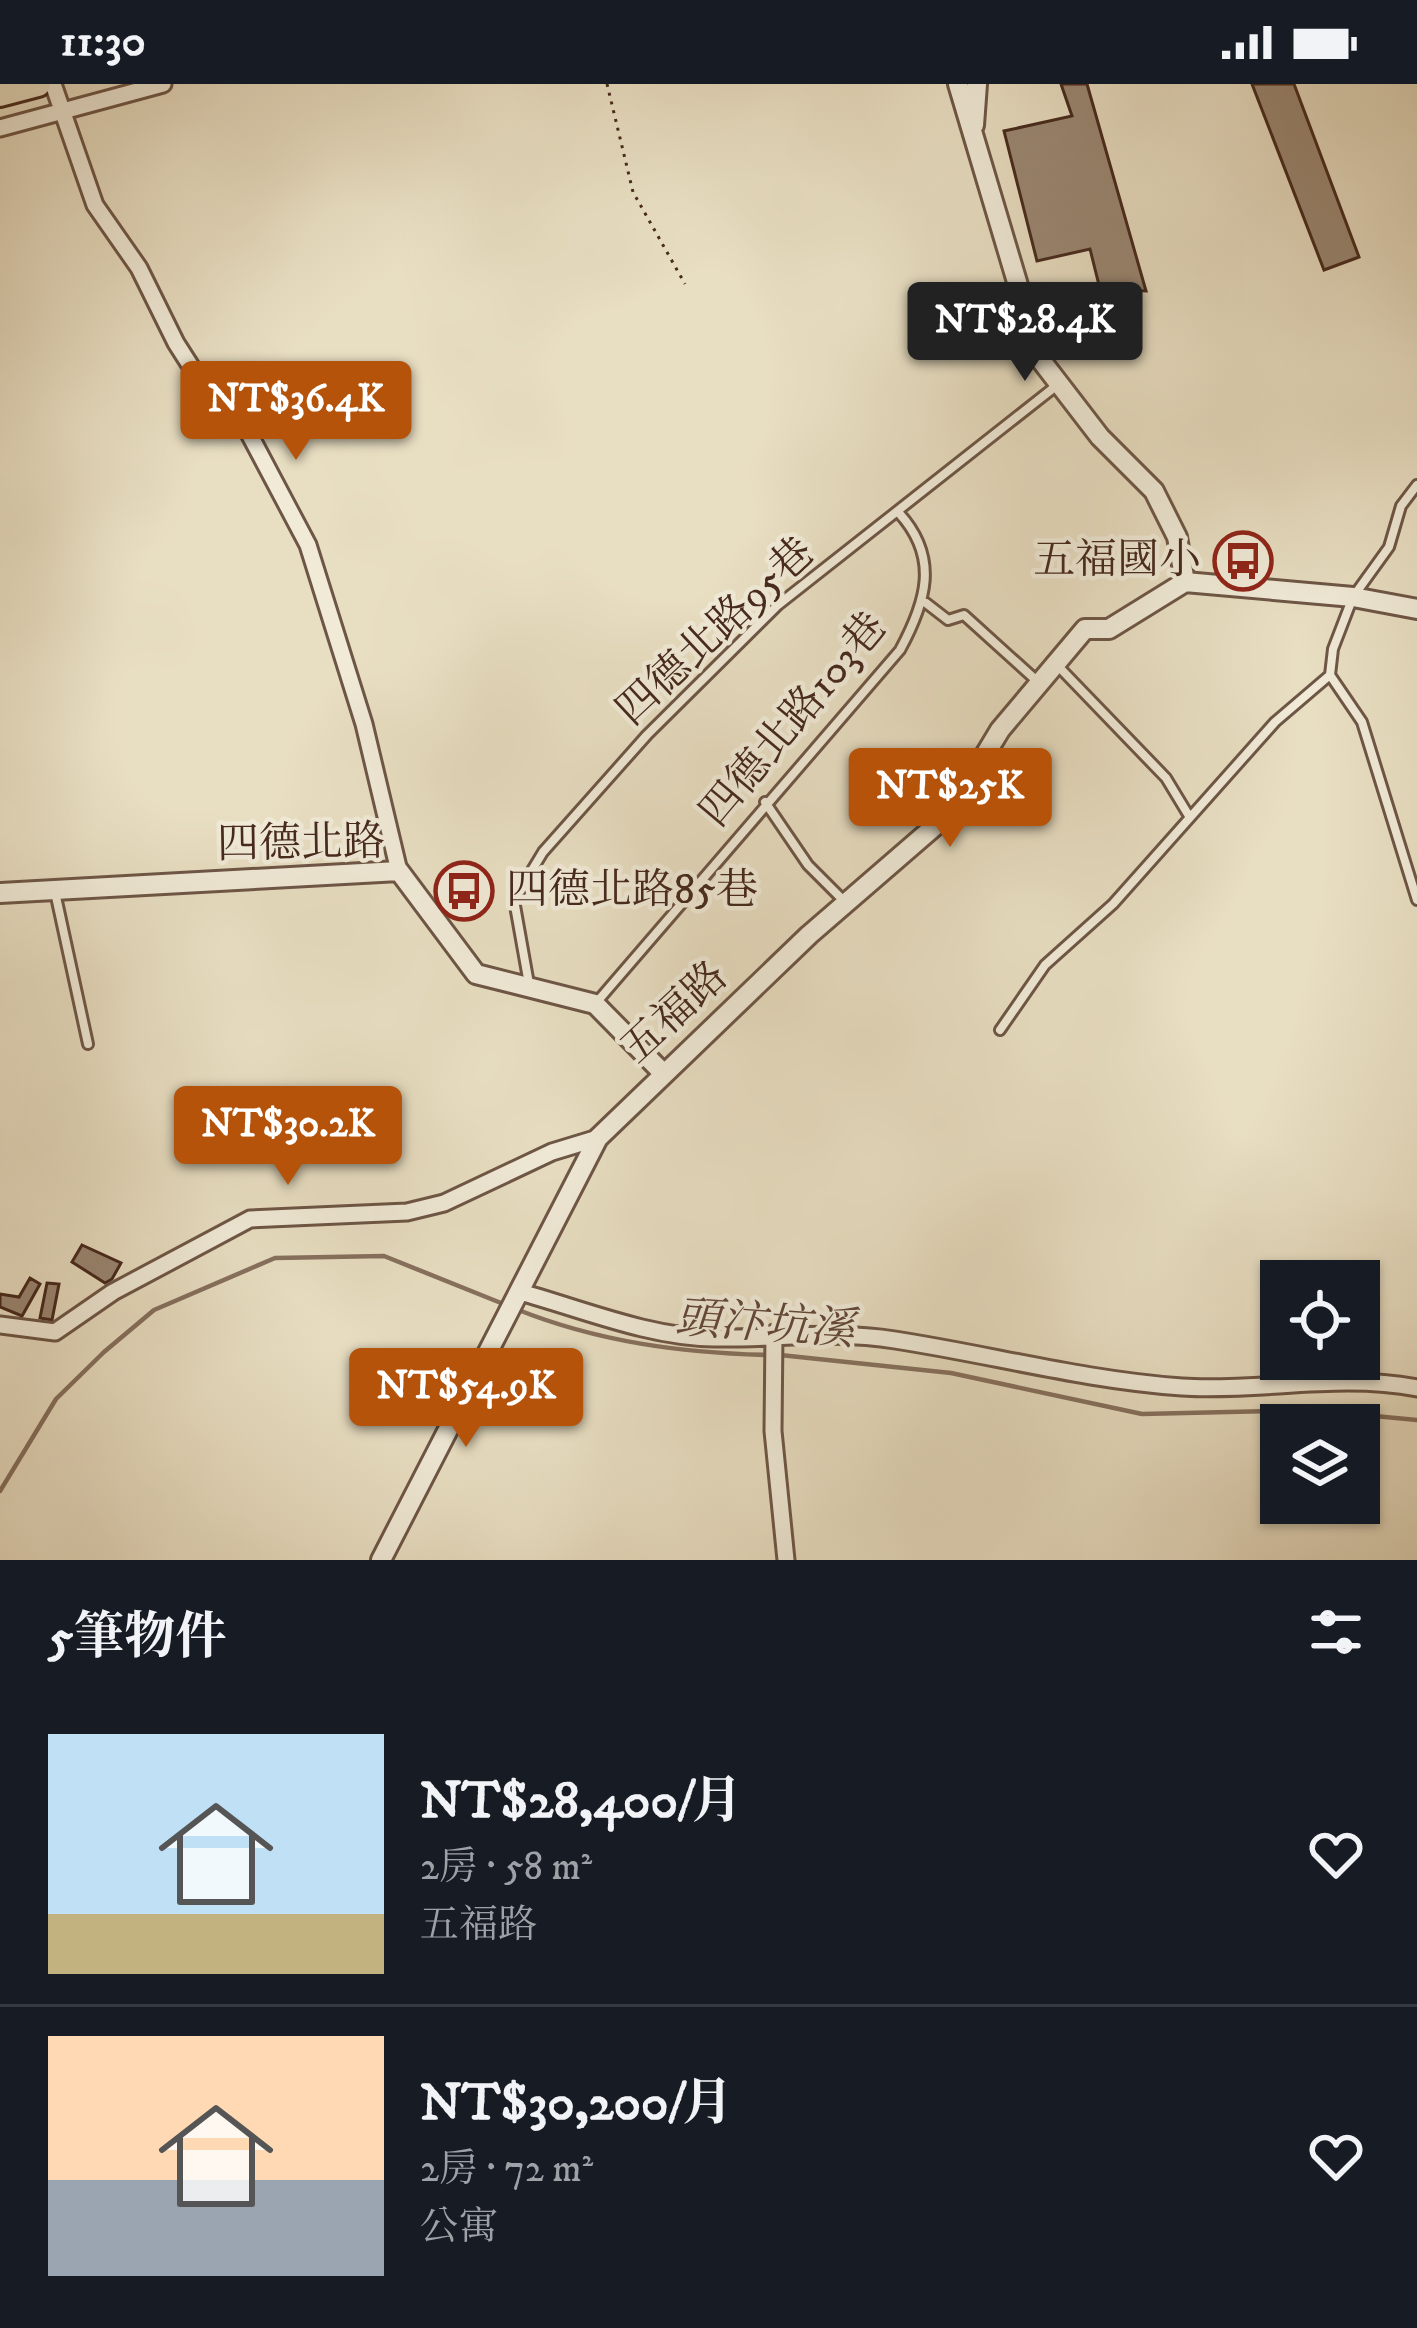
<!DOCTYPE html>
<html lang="zh-TW">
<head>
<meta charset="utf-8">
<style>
  body { margin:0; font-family:"IM FELL DW Pica","Noto Serif TC",serif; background:#20242c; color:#f1f3f6; height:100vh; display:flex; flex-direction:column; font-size:45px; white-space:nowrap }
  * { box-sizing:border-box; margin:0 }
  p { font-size:39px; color:#9ea1a6 }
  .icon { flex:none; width:66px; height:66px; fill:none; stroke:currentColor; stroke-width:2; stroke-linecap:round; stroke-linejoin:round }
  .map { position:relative; height:1476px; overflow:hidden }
  .panel { display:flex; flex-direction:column; background:#171b24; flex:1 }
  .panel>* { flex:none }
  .buttons { position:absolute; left:1260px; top:1176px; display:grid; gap:24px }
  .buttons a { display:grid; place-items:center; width:120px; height:120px; border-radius:0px; background:#171b24; box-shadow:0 3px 9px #0004; font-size:60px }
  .price { position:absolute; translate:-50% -102px; padding:0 27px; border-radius:12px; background:#b45309; color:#fff; font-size:39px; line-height:78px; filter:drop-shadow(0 3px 6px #0008) }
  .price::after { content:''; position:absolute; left:50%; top:72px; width:36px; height:27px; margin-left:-18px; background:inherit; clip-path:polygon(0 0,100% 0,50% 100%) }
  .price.on { background:#222; color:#fff }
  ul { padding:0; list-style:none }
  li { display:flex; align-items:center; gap:36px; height:300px; padding:0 48px }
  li+li { border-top:3px solid #363941 }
  li span { display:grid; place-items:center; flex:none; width:336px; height:240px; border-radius:0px; color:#555 }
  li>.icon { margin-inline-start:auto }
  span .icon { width:144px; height:144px; fill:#fffc; stroke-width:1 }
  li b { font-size:51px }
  h2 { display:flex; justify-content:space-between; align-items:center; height:144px; padding:0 48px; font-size:51px }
  .status { display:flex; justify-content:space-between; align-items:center; height:84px; padding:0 60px; background:#171b24; direction:ltr }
  .status svg { height:33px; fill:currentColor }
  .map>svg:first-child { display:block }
</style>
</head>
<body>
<div class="status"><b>11:30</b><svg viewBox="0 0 49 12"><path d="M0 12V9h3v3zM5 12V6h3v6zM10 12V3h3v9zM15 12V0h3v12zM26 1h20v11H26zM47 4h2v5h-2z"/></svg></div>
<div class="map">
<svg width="1417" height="1476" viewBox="0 0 1417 1476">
  <rect width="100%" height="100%" fill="#e8dec2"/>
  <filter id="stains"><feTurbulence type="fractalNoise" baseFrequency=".00167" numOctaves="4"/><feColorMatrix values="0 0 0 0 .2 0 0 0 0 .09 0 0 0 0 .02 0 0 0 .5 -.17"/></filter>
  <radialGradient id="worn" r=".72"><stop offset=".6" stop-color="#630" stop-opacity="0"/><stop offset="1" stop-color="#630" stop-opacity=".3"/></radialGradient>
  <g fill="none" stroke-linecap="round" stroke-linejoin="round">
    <path stroke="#86705e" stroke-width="4.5" d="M516,1225C598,1258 682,1269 769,1271
      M780,1271L951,1289L1142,1330L1311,1326L1417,1336
      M0,1407L56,1315L104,1268L154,1226L275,1174L384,1172L506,1221"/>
  </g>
  <path fill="#9a8773" stroke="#46291d" stroke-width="3" d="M1061,0H1087L1146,207L1100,205L1090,165L1037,177L1004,47L1072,32Z
    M1252,0H1294L1359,173L1324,186Z
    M82,1161L121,1179L112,1195L105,1199L72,1178Z
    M30,1194L40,1200L22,1232L0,1223V1210L19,1213Z
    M47,1199L59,1200L52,1236L40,1234Z"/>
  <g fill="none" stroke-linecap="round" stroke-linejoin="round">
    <g stroke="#6e5646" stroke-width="14">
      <path id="service" d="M1417,401L1401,422L1389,463L1353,513L1333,565L1330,591L1362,638L1417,816
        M926,519L948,536L964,531L1037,597
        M1058,582L1166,694L1189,732
        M765,718L808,781L845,818
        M55,808L88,960
        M529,900L514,816L543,768L647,651L778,521L1056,302
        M596,919L900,566C926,518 940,474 899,429
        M1000,946L1045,881L1113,820L1275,638L1330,591"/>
    </g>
    <g stroke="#6e5646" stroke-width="21">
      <path id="minor" d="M53,0L95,121L139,184L176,259L206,306L245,342L308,461L364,640L399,787
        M0,44L163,0
        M520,1208C582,1225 648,1253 714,1254C775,1255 833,1246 895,1256C992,1271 1084,1296 1182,1303C1260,1308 1339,1289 1417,1304
        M0,1241L55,1248L113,1208L250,1135L407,1128L444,1119L552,1068L598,1054
        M774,1249L773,1347L786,1476"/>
    </g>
    <g stroke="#6e5646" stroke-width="24">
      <path id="tertiary" d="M958,0L1040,275L1100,353L1154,407L1177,453L1185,498
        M974,41L977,0
        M1185,498L1353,513L1417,525
        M0,809L399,787L476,890L595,920L664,990
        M381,1476L598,1054L809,851L950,729L1000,646L1085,545H1109L1185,498"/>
    </g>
    <g stroke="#46291d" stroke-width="30">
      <path id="primary" d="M0,10L38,0"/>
    </g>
    <path stroke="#46291d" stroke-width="3" stroke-dasharray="3 6" stroke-linecap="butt" d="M607,0L633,108L685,200"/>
    <use href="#service" stroke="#f0ead7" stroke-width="8"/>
    <use href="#minor" stroke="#f0ead7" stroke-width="15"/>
    <use href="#tertiary" stroke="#f0ead7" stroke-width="18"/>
    <use href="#primary" stroke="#e8dec2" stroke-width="24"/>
  </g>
  <defs>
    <g id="bus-ring" transform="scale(3)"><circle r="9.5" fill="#f0ead7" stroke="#8f2418" stroke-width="1.5"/><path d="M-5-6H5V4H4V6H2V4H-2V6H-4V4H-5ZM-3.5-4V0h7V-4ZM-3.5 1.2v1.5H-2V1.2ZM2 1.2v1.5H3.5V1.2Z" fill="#8f2418"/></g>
  </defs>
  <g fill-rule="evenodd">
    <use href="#bus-ring" x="1243" y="477"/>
    <use href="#bus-ring" x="464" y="807"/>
  </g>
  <g text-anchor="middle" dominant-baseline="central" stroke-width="9" stroke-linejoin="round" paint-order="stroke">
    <g font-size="42" fill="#46291d" stroke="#f0ead7" text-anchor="end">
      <text x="1201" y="477">五福國小</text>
      <text x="506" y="807" text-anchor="start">四德北路85巷</text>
    </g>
    <g font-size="42" fill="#46291d" stroke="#f0ead7">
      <text transform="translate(716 548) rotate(-43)">四德北路95巷</text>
      <text transform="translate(794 636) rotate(-50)">四德北路103巷</text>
      <text transform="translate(301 760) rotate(-1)">四德北路</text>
      <text transform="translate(675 929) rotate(-43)">五福路</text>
    </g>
    <g font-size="45" font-style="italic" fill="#614738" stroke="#f0ead7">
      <text transform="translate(765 1241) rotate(4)">頭汴坑溪</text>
    </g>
  </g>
  <rect width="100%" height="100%" filter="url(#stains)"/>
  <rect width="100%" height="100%" fill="url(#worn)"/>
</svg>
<div class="buttons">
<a><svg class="icon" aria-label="locate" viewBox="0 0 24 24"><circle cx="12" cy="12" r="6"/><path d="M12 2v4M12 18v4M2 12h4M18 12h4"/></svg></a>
<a><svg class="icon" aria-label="layers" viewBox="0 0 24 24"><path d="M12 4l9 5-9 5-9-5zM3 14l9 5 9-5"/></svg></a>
</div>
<b class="price on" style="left:1025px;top:300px">NT$28.4K</b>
<b class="price" style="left:296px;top:379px">NT$36.4K</b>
<b class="price" style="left:950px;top:766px">NT$25K</b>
<b class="price" style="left:288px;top:1104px">NT$30.2K</b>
<b class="price" style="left:466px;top:1366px">NT$54.9K</b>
</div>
<section class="panel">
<h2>5筆物件<svg class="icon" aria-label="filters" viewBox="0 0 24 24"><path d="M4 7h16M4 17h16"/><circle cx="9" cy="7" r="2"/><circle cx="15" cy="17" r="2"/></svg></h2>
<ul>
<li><span style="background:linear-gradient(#bfe0f5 75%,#c2b280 0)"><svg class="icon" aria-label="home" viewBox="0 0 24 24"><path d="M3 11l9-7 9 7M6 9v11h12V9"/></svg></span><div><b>NT$28,400/月</b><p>2房 · 58 m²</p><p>五福路</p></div><svg class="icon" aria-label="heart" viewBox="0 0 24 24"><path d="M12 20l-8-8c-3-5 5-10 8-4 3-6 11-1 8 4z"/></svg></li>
<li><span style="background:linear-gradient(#ffd9b3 60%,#9aa5b1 0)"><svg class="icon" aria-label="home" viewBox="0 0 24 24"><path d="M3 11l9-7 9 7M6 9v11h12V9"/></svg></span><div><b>NT$30,200/月</b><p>2房 · 72 m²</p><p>公寓</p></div><svg class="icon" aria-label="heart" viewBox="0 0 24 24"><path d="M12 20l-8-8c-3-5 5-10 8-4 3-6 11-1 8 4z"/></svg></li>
</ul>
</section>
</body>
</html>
